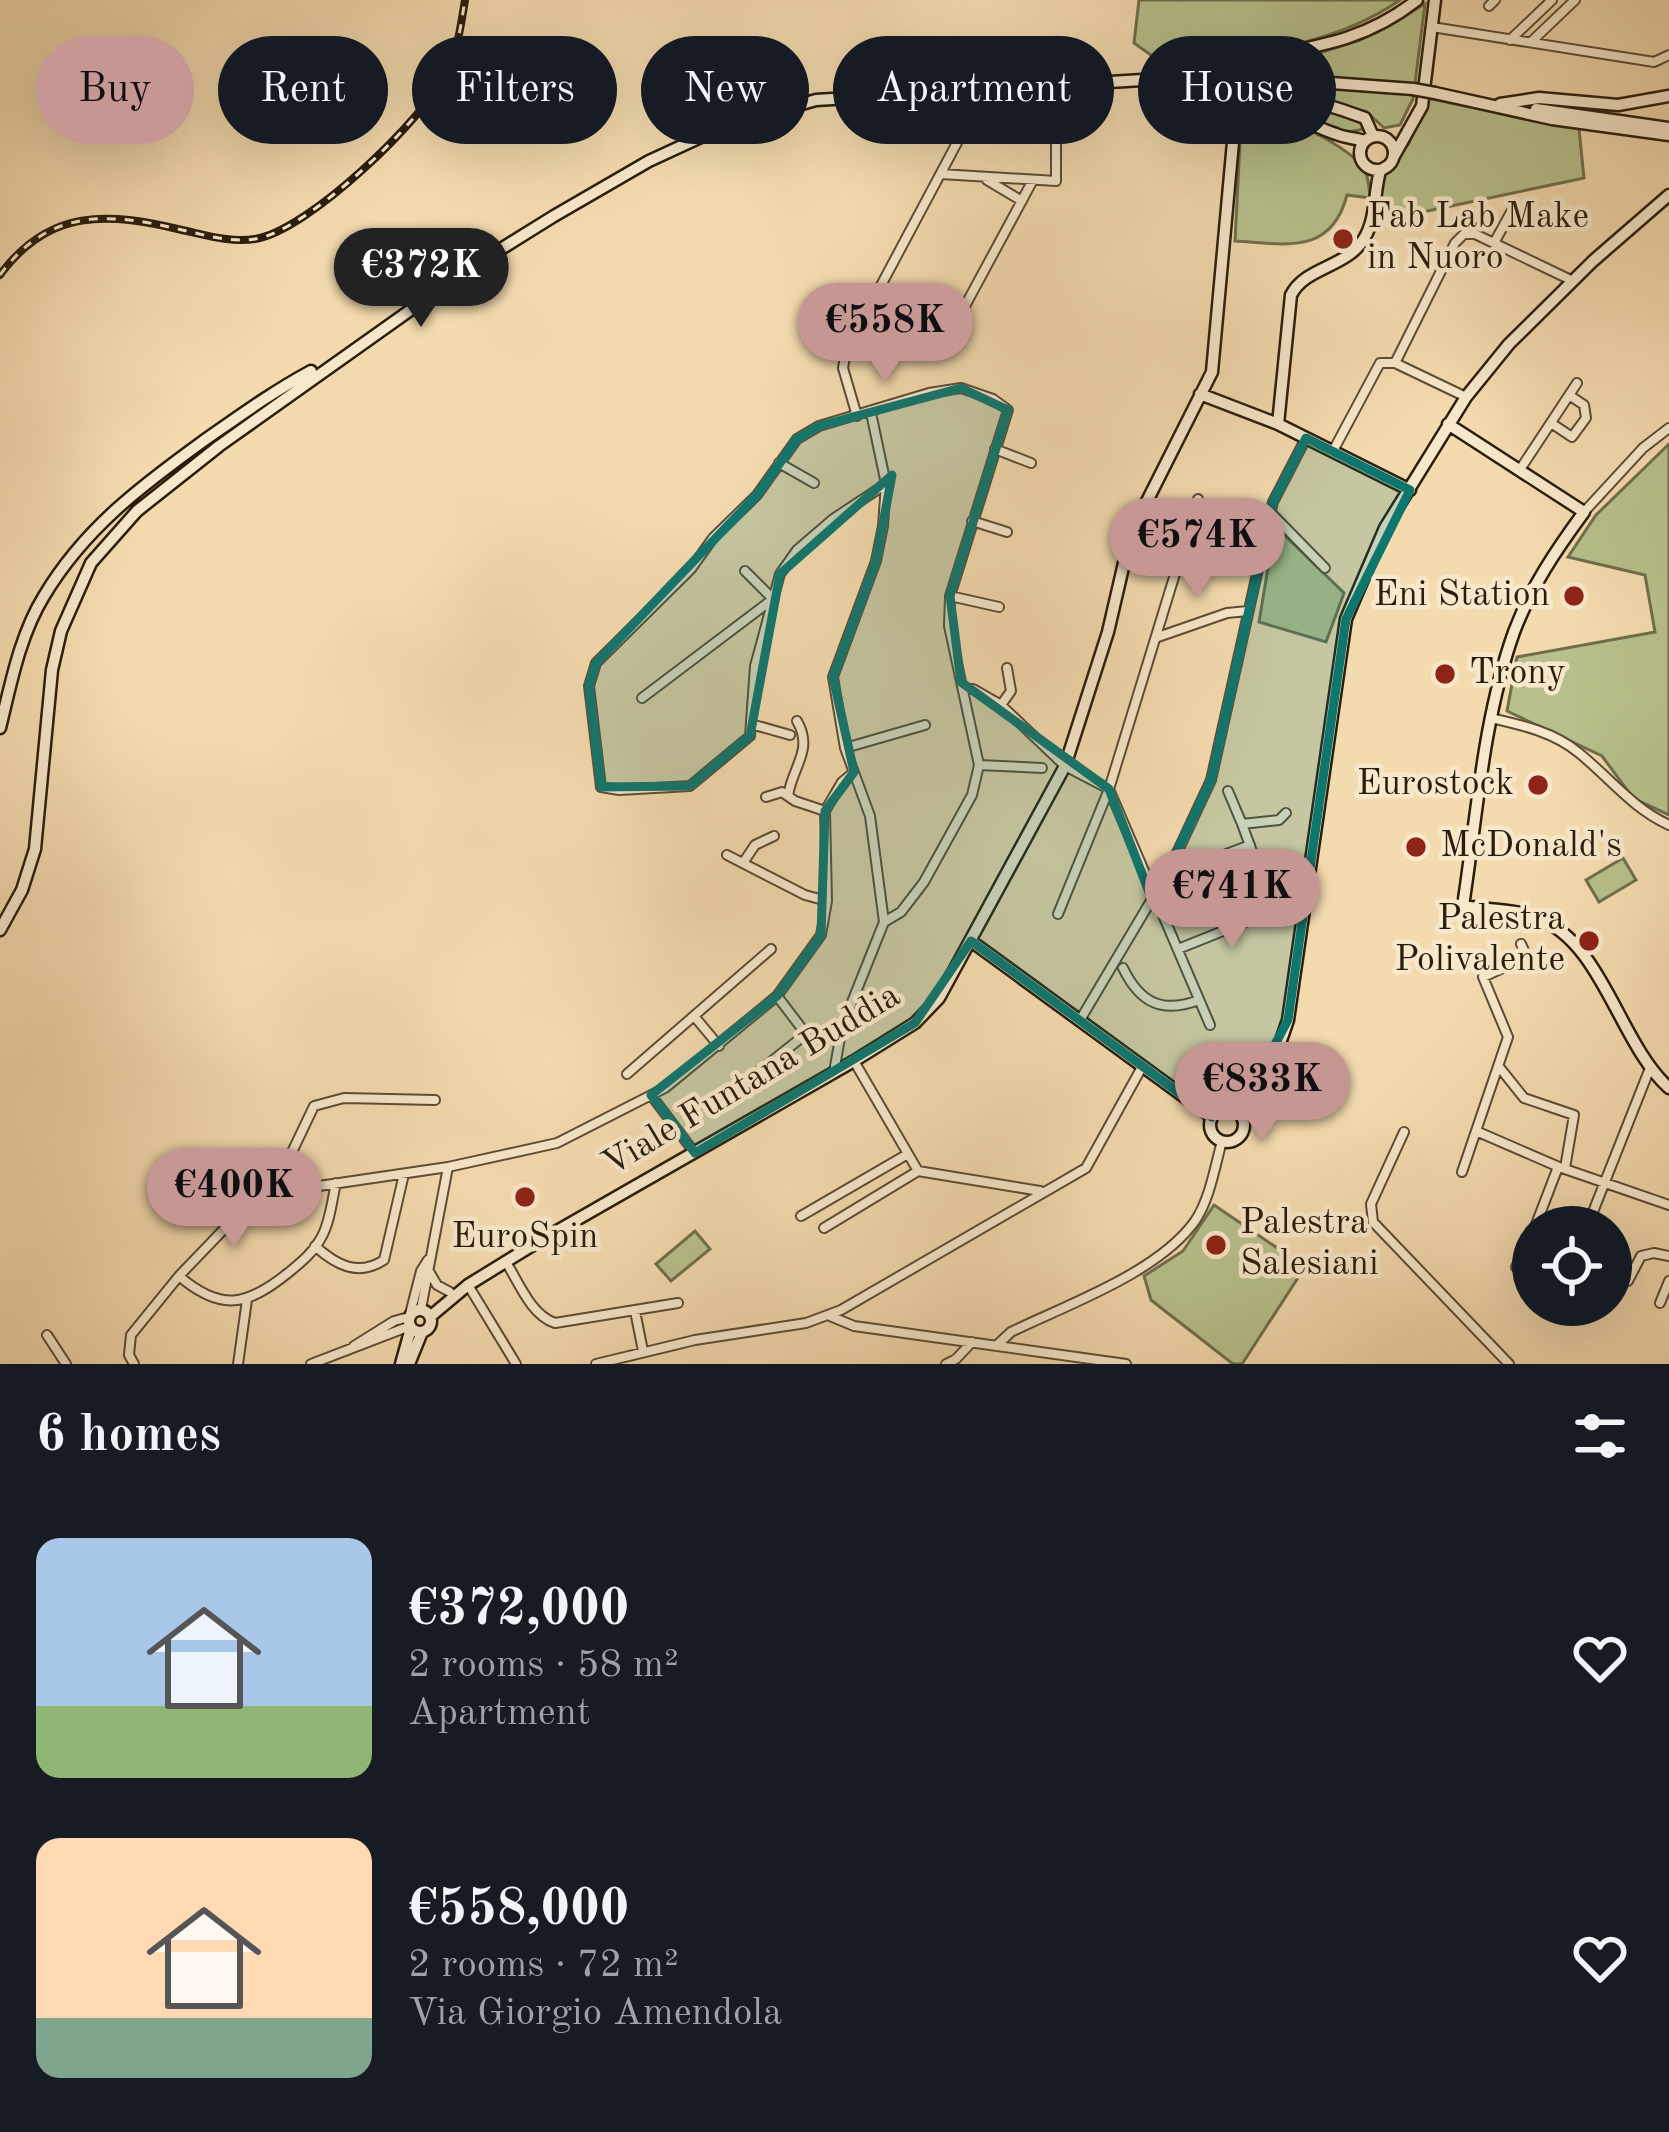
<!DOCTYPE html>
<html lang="en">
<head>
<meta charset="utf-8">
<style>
  body { margin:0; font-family:"Old Standard TT",serif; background:#242831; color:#f1f3f6; height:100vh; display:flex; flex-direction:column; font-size:45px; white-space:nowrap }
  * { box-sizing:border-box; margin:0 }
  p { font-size:39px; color:#9ea1a6 }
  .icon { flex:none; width:66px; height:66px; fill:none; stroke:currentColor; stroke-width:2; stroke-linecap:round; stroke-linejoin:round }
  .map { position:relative; height:1364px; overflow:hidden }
  .side { display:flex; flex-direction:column; background:#171b24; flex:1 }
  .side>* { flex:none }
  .guide { position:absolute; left:36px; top:36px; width:1599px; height:108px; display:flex; gap:24px }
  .buttons { position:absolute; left:1512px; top:1206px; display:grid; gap:24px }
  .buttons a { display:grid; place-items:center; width:120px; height:120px; border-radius:50%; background:#171b24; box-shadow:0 12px 48px #0002; font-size:60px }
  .price { position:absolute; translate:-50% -102px; padding:0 27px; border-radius:42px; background:#c59692; color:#111; font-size:39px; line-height:78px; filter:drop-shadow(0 3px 6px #0008) }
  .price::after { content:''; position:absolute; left:50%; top:72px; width:36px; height:27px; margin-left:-18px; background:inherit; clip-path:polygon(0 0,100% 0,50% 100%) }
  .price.selected { background:#222; color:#fff }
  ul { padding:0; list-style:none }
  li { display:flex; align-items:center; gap:36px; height:300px; padding:0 36px }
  li span { display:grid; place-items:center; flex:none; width:336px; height:240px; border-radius:24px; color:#555 }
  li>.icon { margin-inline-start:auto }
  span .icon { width:144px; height:144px; fill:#fffc; stroke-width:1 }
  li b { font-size:51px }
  h2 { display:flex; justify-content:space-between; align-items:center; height:144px; padding:0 36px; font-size:51px }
  .pill { padding:0 42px; border-radius:54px; background:#171b24; box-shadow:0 12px 48px #0002; font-size:42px; line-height:108px }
  .pill.selected { background:#c59692; color:#111 }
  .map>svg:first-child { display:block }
</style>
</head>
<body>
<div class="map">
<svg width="1669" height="1364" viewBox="0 0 1669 1364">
  <rect width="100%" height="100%" fill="#f4dbaf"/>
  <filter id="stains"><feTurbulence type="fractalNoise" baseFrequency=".00167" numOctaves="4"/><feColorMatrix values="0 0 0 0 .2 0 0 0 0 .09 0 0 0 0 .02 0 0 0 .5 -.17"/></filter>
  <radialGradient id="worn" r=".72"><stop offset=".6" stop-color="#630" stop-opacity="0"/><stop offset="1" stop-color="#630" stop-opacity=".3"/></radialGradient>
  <path fill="#b8c18d" stroke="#706f4d" stroke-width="3" d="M1139,0H1400C1331,48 1245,54 1165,65L1134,43Z
    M1425,4L1413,99L1400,125L1384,128L1367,112L1267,85L1311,82L1297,68L1300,59L1360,40Z
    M1231,92L1280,96L1363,122L1365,129L1342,133L1296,109L1231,103Z
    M1426,98L1579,129L1584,178L1375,222L1382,177L1409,143Z
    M1279,118C1300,123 1352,150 1364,169C1369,178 1369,187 1370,198L1347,195C1331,256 1285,244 1235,241L1240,142L1253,125Z
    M1669,444V815L1633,798L1602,756L1507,711L1517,657L1655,632L1645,575L1568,557L1596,515Z
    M1275,526L1344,593L1326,642L1259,622Z
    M1623,858L1636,880L1599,902L1586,880Z
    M1214,1205L1305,1267L1242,1364H1233L1151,1300L1144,1276L1183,1251Z
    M695,1231L710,1249L671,1281L656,1264Z"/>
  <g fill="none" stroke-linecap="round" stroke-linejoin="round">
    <g stroke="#5c4c36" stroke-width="12">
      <path id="street" d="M1489,6L1495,0
        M1432,27L1654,62L1669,55
        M1510,40L1552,0
        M1531,42L1575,0
        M941,174L1056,181V131
        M987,180L1022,201
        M1494,243L1515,205
        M909,335L923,309L947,323
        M909,337L958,319L1033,180
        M1395,363L1455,243L1464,234H1475L1573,281
        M857,416L843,368L846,351L959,139
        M1551,423L1572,437L1586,418L1584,405L1569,395
        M995,449L1031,463
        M1333,451L1380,363H1395L1466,397
        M779,463L814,483
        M1519,471L1577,383
        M1584,512L1643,448L1669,428
        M1271,513L1325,568
        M1138,518L1189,534
        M972,521L1007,532
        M950,596L999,607
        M1158,637L1227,613L1248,611
        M963,689H973L1001,705L1065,766L1109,789L1210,1025
        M642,698L773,599L745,571
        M1001,705L1011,691L1007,668
        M1491,718C1522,725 1554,732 1579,753C1610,778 1632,808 1669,825
        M751,724L790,735
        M845,748L925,725
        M979,765L1042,768
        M1228,791L1242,824
        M788,796C792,767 814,750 797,721
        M766,797L782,792L795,801L825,811
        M727,855L805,895L827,901
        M743,863L755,845L774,836
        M1181,871L1250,845
        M1058,914L1109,789L1198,499
        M1164,917L1254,880L1257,865L1242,824L1279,820L1286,813
        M884,922L901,912L924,882L972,795L979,765L949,626L950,596L1008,410L993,399L961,388L929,393L819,426L797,439L757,495L713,538L691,569L596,663L589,686L601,787L619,790L690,786L750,736L755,666L780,574L797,550L833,519L886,484
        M1178,949L1258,917L1281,918
        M1123,968C1140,1003 1162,1014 1199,1000
        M694,1016L719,1046
        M1080,1020L1168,872L1211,780L1273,502L1306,438
        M854,1061L918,1171L1040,1191
        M1500,1068L1524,1098L1574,1115L1565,1168
        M834,1072L842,1027L884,922L870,816L845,748L833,677L876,561L883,526L886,484L871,413
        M627,1074L771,949
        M738,1088L806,1034L777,996
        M651,1095L694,1152
        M1476,1131L1559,1167L1669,1205
        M1404,1132L1371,1204L1373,1222L1509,1364
        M1462,1172L1508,1037L1483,977L1527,957L1521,944
        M258,1195L448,1167L557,1143L665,1088L777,996L821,935L827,901L825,811L842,782L854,772
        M801,1216L906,1155
        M1535,1227L1558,1167
        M1587,1227L1650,1068
        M824,1228L918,1171
        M315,1246C336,1265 358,1277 384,1260L404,1174
        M506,1262C519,1283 531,1315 555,1323L678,1303
        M1516,1267L1533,1231
        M430,1273L437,1285L450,1292
        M179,1276C221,1312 247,1306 288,1273C300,1263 313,1253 321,1238C330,1223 332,1200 336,1183
        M1628,1281L1641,1256L1654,1253L1669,1256
        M468,1285L516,1364
        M1660,1303L1669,1281
        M421,1309L448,1167
        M635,1311L643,1351
        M410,1314L421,1271L428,1260
        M830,1316L854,1326L1126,1364
        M47,1335L66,1364
        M354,1346L394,1321L409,1317
        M996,1346L1011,1332C1066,1305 1158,1273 1195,1221C1210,1199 1215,1166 1222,1141
        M134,1364L129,1355L131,1335L179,1276L277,1174L293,1150L314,1106L344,1098L435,1100
        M238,1364L247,1300
        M311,1364L410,1326
        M596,1364L695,1340L806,1323L841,1310L1086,1168L1142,1067
        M946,1364L956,1359L972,1342"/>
    </g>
    <g stroke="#291d0d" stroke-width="15">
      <path id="secondary" d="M1200,72C1279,46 1346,56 1417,0
        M1189,78L1201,84C1266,89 1303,95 1365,118L1373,136
        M1435,93L1552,119L1669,135
        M1500,104L1539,98L1618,105L1669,96
        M1536,109L1669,128
        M1360 153a17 17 0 1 1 34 0a17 17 0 1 1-34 0Z
        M1394,156L1422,106L1435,0
        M1200,394L1278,424L1410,490
        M1278,424L1291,295C1306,266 1348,268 1365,237C1376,218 1374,193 1380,171L1386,167
        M1448,424L1584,512C1556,550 1531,587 1514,632C1483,719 1477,815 1463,906C1487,910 1515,909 1538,918C1603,943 1619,1043 1669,1088
        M0,728C11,683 20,635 44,596C84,529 140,487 202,442C238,417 272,392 311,371
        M0,930L22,890L35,849L52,670L61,631L91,563L137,511L219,446L464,272L554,216L649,161L727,125L816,100L1224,75L1413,89
        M971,941L1212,1117
        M1210 1125a17 17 0 1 1 34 0a17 17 0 1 1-34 0Z
        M1239,1112L1277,1052L1288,1020L1346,619L1385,528L1466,397L1509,344L1593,261L1669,195
        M409 1321a11 11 0 1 1 22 0a11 11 0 1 1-22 0Z
        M431,1316L468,1285L536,1243L854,1061L915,1023L939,998L1065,766L1108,632L1131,533L1212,372L1233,142C1260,87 1296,121 1336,134C1345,138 1355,138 1365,141
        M401,1364L411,1328
        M409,1364L422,1332"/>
    </g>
    <use href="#street" stroke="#f8e8cb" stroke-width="8"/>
    <use href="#secondary" stroke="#f8e8cb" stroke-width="10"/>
    <g stroke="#291d0d" stroke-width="8">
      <path id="rail" d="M0,275C49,208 108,212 182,230C205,235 231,243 255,239C308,231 424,119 447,72C458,49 461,24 465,0"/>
    </g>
    <use href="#rail" stroke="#f8e8cb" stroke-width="3" stroke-dasharray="9" stroke-linecap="butt"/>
    <g stroke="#291d0d" stroke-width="15" stroke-linecap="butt">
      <path id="secondary-bridge" d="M1413,89L1435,93"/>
    </g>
    <use href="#secondary-bridge" stroke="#f8e8cb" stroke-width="10"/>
  </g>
  <path fill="#0f766e" fill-opacity="0.2" stroke="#0f766e" stroke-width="9" stroke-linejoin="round" d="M961,388L1008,410L950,596L961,682L1109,789L1153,902L1211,780L1273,502L1306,438L1410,490L1346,619L1288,1020L1239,1112L1223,1101L1212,1117L971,941L915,1023L695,1153L651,1095L777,996L821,935L825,811L854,772L833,677L876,561L892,475L780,574L750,736L690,786L601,787L589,686L596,663L757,495L797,439L819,426Z"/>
  <g fill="#8f2418" stroke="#f8e8cb" stroke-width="4.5">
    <circle cx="1343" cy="239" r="12"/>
    <circle cx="1574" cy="596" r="12"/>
    <circle cx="1445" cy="674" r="12"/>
    <circle cx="1538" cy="785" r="12"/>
    <circle cx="1416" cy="847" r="12"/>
    <circle cx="1589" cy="941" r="12"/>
    <circle cx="525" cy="1197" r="12"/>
    <circle cx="1216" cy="1245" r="12"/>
  </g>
  <g text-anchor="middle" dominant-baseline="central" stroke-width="9" stroke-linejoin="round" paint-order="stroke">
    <g font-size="36" fill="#291d0d" stroke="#f8e8cb" text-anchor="start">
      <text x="1367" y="218">Fab Lab Make<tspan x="1367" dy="41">in Nuoro</tspan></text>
      <text x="1550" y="596" text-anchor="end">Eni Station</text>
      <text x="1469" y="674">Trony</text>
      <text x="1514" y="785" text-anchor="end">Eurostock</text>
      <text x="1440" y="847">McDonald's</text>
      <text x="1565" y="920" text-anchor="end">Palestra<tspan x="1565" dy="41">Polivalente</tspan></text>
      <text x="1240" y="1224">Palestra<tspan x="1240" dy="41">Salesiani</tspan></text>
      <text x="525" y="1238" text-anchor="middle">EuroSpin</text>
    </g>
    <g font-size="36" fill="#291d0d" stroke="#f8e8cb">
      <text transform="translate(752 1081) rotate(-31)">Viale Funtana Buddia</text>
    </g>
  </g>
  <rect width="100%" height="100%" filter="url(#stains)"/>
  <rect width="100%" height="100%" fill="url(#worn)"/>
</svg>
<div class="buttons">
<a><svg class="icon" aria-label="locate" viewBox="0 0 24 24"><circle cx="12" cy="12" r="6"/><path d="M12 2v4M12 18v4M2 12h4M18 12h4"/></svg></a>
</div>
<b class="price selected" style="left:421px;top:330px">€372K</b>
<b class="price" style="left:885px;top:385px">€558K</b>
<b class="price" style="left:1197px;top:600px">€574K</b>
<b class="price" style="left:1232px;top:951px">€741K</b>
<b class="price" style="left:1262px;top:1144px">€833K</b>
<b class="price" style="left:234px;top:1250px">€400K</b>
<div class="guide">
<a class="pill selected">Buy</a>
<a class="pill">Rent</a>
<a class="pill">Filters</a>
<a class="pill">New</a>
<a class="pill">Apartment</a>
<a class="pill">House</a>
</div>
</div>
<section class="side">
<h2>6 homes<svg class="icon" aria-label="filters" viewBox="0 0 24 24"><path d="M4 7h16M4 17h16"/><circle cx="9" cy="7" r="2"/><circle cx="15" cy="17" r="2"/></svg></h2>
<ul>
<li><span style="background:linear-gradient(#a9c7e8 70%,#8fb573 0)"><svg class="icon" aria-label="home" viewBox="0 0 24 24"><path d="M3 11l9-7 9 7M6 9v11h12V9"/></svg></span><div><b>€372,000</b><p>2 rooms · 58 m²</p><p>Apartment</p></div><svg class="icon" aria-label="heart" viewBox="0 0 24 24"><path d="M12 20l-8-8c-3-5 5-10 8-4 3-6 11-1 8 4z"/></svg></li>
<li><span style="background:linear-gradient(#ffd9b3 75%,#7fa58c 0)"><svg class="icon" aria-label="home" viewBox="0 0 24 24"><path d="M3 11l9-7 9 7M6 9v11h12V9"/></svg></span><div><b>€558,000</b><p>2 rooms · 72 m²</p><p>Via Giorgio Amendola</p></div><svg class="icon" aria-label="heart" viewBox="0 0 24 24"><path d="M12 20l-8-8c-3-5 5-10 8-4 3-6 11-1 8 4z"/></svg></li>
</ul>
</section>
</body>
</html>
